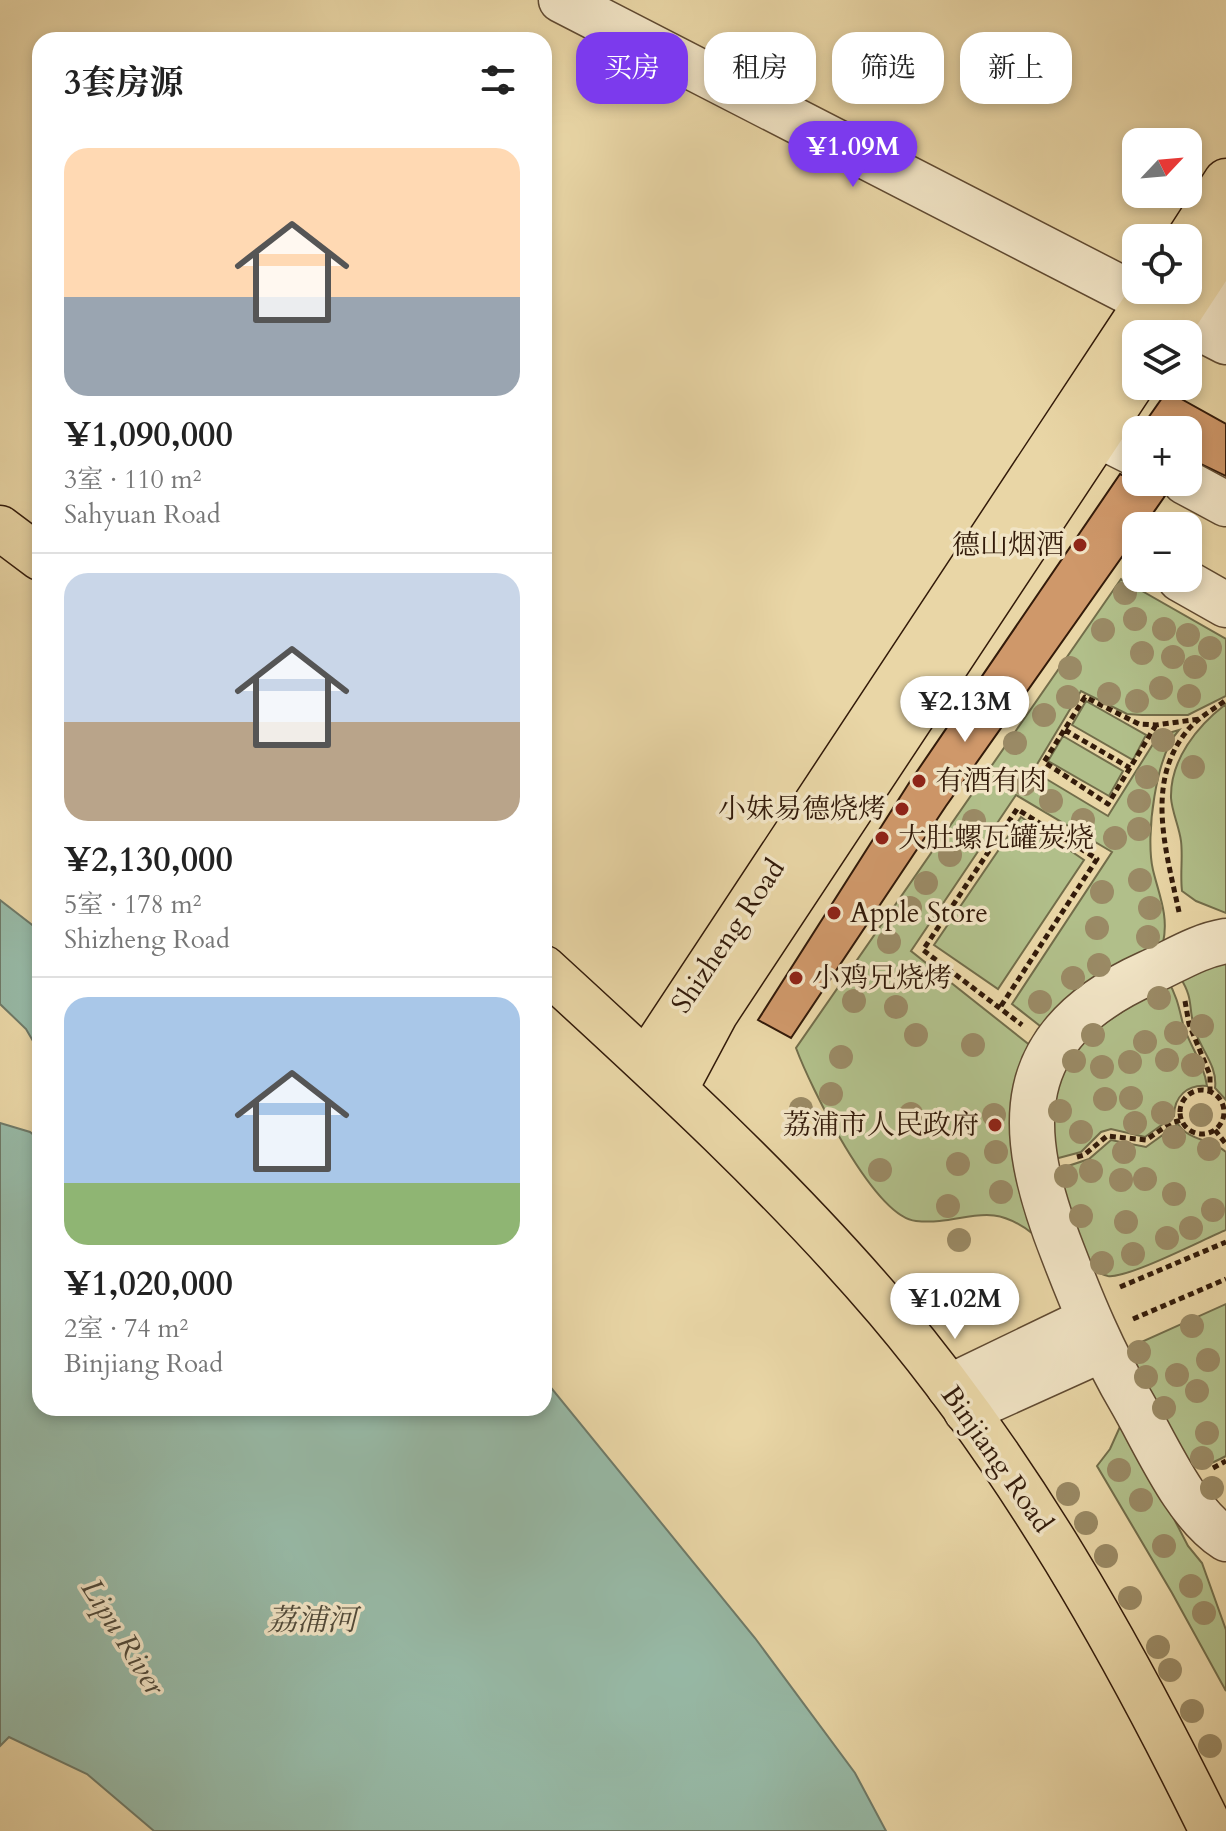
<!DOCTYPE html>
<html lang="zh">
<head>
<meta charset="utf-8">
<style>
  body { margin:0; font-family:Cardo,"Noto Serif SC",serif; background:#f2f2f2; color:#222; height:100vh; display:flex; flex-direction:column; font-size:30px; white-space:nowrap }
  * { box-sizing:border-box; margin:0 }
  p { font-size:26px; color:#767676 }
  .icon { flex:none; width:44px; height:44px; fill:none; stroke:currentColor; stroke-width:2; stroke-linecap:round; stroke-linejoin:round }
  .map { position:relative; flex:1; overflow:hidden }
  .drawer { position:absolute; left:32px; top:32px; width:520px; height:1384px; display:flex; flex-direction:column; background:#fff; border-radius:24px; box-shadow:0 4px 12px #0003 }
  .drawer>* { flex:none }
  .banner { position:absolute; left:576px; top:32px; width:530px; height:72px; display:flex; gap:16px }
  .needle { width:52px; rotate:64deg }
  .tools { position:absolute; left:1122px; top:128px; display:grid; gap:16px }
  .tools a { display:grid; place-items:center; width:80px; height:80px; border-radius:16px; background:#fff; box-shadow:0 4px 12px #0003; font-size:40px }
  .price { position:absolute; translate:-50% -68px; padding:0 18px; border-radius:28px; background:#fff; color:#222; font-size:26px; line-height:52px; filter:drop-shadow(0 2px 4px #0008) }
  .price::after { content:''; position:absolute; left:50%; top:48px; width:24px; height:18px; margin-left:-12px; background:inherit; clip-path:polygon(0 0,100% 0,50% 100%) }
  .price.on { background:#7c3aed; color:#fff }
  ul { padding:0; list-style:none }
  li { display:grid; align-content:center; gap:16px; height:424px; padding:0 32px }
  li+li { border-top:2px solid #e0e0e0 }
  li span { display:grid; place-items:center; height:248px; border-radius:24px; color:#555 }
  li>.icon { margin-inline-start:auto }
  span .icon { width:144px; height:144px; fill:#fffc; stroke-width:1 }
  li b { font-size:34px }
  h2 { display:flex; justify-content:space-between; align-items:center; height:96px; padding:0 32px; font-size:34px }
  .tag { padding:0 28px; border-radius:24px; background:#fff; box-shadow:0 4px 12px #0003; font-size:28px; line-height:72px }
  .tag.on { background:#7c3aed; color:#fff }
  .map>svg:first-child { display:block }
</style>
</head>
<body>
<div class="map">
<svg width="1226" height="1831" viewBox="0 0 1226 1831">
  <rect width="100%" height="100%" fill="#e9d6a6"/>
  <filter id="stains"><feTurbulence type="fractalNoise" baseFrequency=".0025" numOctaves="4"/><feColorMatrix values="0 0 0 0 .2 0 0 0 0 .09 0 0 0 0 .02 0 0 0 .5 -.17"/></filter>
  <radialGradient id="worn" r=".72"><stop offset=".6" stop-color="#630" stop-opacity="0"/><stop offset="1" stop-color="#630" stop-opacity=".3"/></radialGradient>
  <path fill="#b1bf8a" stroke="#726d4a" stroke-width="2" d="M1121,579L1226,639V696L1188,715H1142L1127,714L1081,691L1033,771L1108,816L1158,736L1179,730C1156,755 1145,836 1153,870C1159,895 1169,916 1163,943L1049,1033L1012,1004L1112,852L1016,795L911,951L1036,1050L1033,1234C987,1197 964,1226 916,1221C874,1217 810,1086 796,1048Z
    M1086,701L1146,735L1133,760L1072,725Z
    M1226,704V913L1196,901L1182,891C1180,874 1183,857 1181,841C1179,826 1172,812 1171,798C1170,760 1197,726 1226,704Z
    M1063,736L1123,771L1109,796L1048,761Z
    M1021,817L1084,860L998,989L934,945Z
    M1226,958V1100L1215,1088C1218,1065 1199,1048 1194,1027C1188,1005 1194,1000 1180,977Z
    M1168,981C1177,996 1179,1008 1183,1024C1189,1045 1204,1063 1207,1086C1187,1084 1174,1097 1174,1116L1145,1137L1111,1129L1101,1132L1081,1152L1051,1160L1047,1139L1065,1050Z
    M1178,1124C1189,1141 1209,1138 1226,1152V1230C1204,1239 1127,1279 1108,1276C1097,1274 1091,1265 1085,1256L1056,1170L1089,1159L1111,1140L1146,1147Z
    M1226,1304V1456C1213,1463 1200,1470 1185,1462L1123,1356L1128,1348Z
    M1123,1420L1188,1546L1202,1563L1226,1630V1691L1172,1593L1097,1466L1110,1449Z"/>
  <path fill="#97b9a6" stroke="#6f7a68" stroke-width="2" d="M0,900L40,931V1053L26,1029L0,1004Z
    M0,1123L30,1132L40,1140V1408H544V1379L755,1638L855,1773L886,1831H154L87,1774L9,1737L0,1746Z"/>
  <path fill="#cf986a" stroke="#331b0a" stroke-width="2" d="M1167,391L1226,424V476L1188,458V430L1141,428Z
    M1120,474L1165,496L1144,526H1136V537L946,806L791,1038L758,1020L909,783Z"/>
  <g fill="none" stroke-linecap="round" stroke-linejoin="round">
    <g stroke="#604a31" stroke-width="47">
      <path id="minor" d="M561,0L1226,342
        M1188,277L1226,298
        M1098,435L1136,454
        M1185,482L1226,504
        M1180,579L1226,605
        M1226,941C1197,946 1175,961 1148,973C1010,1035 1014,1128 1063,1253C1083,1305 1103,1353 1131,1401C1156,1444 1185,1513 1226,1539
        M949,1387L1088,1320
        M966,1411L1101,1350"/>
    </g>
    <g stroke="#331b0a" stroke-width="47">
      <path id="major" d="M1188,240L1226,181
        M1165,334L1226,241
        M0,528L40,558
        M544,968C663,1077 782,1186 887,1309C1020,1466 1122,1647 1212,1831
        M646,1061L1155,290
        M676,1088L716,1013L1136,378"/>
    </g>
    <path stroke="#331b0a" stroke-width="5" stroke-dasharray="6 4" stroke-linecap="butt" d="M1156,725L1108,804L1044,762L1085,697L1139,724L1156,725L1200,719
      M1065,730L1130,768
      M1179,912C1167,854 1144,783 1187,731C1197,718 1213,710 1226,700
      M1185,1001L1189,1024L1210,1075V1091
      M1001,1006L1097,859L1017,809L923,950L1022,1025
      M1180 1112a22 22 0 1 1 44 0a22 22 0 1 1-44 0Z
      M1215,1130L1226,1144
      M1077,1157L1084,1155L1107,1136L1146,1140L1171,1123L1181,1120
      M1120,1287L1226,1242
      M1133,1319L1226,1279
      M1213,1468L1226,1461"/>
    <use href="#minor" stroke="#f1e4c5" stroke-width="44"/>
    <use href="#major" stroke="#e9d6a6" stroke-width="44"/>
  </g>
  <g fill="#9a8a65">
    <circle cx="1125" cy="593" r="12"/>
    <circle cx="1135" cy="619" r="12"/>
    <circle cx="1164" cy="629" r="12"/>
    <circle cx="1103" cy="630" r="12"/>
    <circle cx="1188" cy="635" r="12"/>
    <circle cx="1210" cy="648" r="12"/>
    <circle cx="1142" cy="653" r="12"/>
    <circle cx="1173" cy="657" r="12"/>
    <circle cx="1195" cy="667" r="12"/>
    <circle cx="1070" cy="668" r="12"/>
    <circle cx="1161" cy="688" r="12"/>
    <circle cx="1109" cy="694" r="12"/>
    <circle cx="1189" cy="696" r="12"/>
    <circle cx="1068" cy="697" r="12"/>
    <circle cx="1137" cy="701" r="12"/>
    <circle cx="1044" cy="715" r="12"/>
    <circle cx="1163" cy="740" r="12"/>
    <circle cx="1015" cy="743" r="12"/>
    <circle cx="1193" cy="767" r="12"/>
    <circle cx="1147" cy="777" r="12"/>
    <circle cx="1024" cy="784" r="12"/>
    <circle cx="1051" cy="801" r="12"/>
    <circle cx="1139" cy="801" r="12"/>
    <circle cx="1083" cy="820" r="12"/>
    <circle cx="974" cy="821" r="12"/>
    <circle cx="1139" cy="829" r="12"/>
    <circle cx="1115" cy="838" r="12"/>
    <circle cx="950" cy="855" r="12"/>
    <circle cx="1140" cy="880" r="12"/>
    <circle cx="926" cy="883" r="12"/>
    <circle cx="1102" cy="892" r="12"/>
    <circle cx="910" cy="908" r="12"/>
    <circle cx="1150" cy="908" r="12"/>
    <circle cx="1097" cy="928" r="12"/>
    <circle cx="1148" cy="937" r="12"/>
    <circle cx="889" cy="942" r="12"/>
    <circle cx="1099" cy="965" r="12"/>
    <circle cx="1073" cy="978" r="12"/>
    <circle cx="1159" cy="998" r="12"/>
    <circle cx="854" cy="1001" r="12"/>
    <circle cx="1040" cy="1002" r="12"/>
    <circle cx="896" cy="1007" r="12"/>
    <circle cx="1202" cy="1026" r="12"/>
    <circle cx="1176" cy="1033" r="12"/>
    <circle cx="916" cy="1035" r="12"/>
    <circle cx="1093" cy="1035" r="12"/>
    <circle cx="1145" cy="1042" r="12"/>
    <circle cx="973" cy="1045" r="12"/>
    <circle cx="841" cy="1057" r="12"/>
    <circle cx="1167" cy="1060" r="12"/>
    <circle cx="1074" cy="1061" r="12"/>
    <circle cx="1130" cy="1062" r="12"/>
    <circle cx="1193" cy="1065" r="12"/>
    <circle cx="1102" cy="1067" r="12"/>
    <circle cx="831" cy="1094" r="12"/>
    <circle cx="1131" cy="1098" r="12"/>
    <circle cx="1105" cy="1099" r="12"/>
    <circle cx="801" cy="1109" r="12"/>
    <circle cx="1060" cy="1111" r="12"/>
    <circle cx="1163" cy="1113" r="12"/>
    <circle cx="911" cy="1114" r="12"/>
    <circle cx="994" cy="1115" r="12"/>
    <circle cx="1201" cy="1115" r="12"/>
    <circle cx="1135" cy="1123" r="12"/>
    <circle cx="1081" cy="1132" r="12"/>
    <circle cx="1174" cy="1137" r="12"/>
    <circle cx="1209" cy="1149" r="12"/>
    <circle cx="996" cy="1152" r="12"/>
    <circle cx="1124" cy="1152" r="12"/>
    <circle cx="958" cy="1164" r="12"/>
    <circle cx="880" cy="1170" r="12"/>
    <circle cx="1091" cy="1171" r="12"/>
    <circle cx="1066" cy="1176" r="12"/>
    <circle cx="1145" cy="1179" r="12"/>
    <circle cx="1121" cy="1180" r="12"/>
    <circle cx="1001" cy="1192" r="12"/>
    <circle cx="1174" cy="1194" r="12"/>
    <circle cx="948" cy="1206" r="12"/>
    <circle cx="1213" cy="1210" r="12"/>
    <circle cx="1081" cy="1216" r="12"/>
    <circle cx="1126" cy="1222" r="12"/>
    <circle cx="1191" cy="1228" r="12"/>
    <circle cx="1167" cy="1238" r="12"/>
    <circle cx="959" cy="1240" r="12"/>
    <circle cx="1133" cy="1254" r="12"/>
    <circle cx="1102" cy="1263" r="12"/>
    <circle cx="1192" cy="1326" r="12"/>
    <circle cx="1139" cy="1352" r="12"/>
    <circle cx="1208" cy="1360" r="12"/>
    <circle cx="1177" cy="1375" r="12"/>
    <circle cx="1146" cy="1377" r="12"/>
    <circle cx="1197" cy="1391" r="12"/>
    <circle cx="1164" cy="1408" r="12"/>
    <circle cx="1207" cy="1433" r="12"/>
    <circle cx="1202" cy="1458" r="12"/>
    <circle cx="1119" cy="1470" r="12"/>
    <circle cx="1212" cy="1488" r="12"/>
    <circle cx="1068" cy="1494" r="12"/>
    <circle cx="1141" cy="1500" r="12"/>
    <circle cx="1086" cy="1523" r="12"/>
    <circle cx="1164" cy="1546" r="12"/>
    <circle cx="1106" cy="1556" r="12"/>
    <circle cx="1191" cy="1586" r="12"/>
    <circle cx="1130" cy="1598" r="12"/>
    <circle cx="1204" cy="1613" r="12"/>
    <circle cx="1158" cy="1647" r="12"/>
    <circle cx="1170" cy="1670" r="12"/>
    <circle cx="1192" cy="1711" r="12"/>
    <circle cx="1210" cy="1746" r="12"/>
  </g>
  <g fill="#8f2418" stroke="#f1e4c5" stroke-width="3">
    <circle cx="1080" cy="545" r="8"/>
    <circle cx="919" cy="781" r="8"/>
    <circle cx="902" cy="809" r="8"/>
    <circle cx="882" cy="838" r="8"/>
    <circle cx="834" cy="913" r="8"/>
    <circle cx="796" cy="978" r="8"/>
    <circle cx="995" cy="1125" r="8"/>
  </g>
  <g text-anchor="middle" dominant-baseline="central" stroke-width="7" stroke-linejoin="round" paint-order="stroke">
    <g font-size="28" fill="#331b0a" stroke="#f1e4c5" text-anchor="start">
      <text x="1064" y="545" text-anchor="end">德山烟酒</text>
      <text x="935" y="781">有酒有肉</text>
      <text x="886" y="809" text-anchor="end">小妹易德烧烤</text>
      <text x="898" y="838">大肚螺瓦罐炭烧</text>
      <text x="850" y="913">Apple Store</text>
      <text x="812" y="978">小鸡兄烧烤</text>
      <text x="979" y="1125" text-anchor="end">荔浦市人民政府</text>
    </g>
    <g font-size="28" fill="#331b0a" stroke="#f1e4c5">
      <text transform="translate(728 936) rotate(-56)">Shizheng Road</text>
      <text transform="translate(997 1459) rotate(55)">Binjiang Road</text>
    </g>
    <g font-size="30" font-style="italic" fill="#514a39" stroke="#f1e4c5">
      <text x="312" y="1620">荔浦河</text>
      <text transform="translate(123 1637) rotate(58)">Lipu River</text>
    </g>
  </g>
  <rect width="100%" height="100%" filter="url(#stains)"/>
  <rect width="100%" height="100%" fill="url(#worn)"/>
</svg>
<div class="tools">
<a><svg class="needle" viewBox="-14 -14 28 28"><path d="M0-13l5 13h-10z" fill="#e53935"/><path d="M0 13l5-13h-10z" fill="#767676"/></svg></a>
<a><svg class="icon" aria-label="locate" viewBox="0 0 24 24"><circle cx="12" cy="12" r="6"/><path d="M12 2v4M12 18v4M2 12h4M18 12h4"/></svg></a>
<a><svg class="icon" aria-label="layers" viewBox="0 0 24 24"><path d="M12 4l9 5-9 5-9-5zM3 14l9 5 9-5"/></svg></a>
<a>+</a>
<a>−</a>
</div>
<b class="price on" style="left:853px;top:189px">¥1.09M</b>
<b class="price" style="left:965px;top:744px">¥2.13M</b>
<b class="price" style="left:955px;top:1341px">¥1.02M</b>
<div class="banner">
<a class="tag on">买房</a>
<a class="tag">租房</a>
<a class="tag">筛选</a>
<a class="tag">新上</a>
</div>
<section class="drawer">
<h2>3套房源<svg class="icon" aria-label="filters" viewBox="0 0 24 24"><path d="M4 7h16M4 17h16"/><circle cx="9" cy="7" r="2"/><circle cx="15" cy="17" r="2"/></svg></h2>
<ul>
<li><span style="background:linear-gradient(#ffd9b3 60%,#9aa5b1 0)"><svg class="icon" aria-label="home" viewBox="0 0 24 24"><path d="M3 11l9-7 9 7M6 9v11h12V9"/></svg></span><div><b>¥1,090,000</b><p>3室 · 110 m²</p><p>Sahyuan Road</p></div></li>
<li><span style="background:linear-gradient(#c9d6e8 60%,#b9a48a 0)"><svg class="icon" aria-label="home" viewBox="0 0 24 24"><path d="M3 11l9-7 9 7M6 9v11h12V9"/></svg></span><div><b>¥2,130,000</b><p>5室 · 178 m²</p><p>Shizheng Road</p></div></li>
<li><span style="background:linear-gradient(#a9c7e8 75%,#8fb573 0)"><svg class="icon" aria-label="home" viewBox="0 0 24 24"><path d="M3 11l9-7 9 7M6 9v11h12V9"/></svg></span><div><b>¥1,020,000</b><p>2室 · 74 m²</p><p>Binjiang Road</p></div></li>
</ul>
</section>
</div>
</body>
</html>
